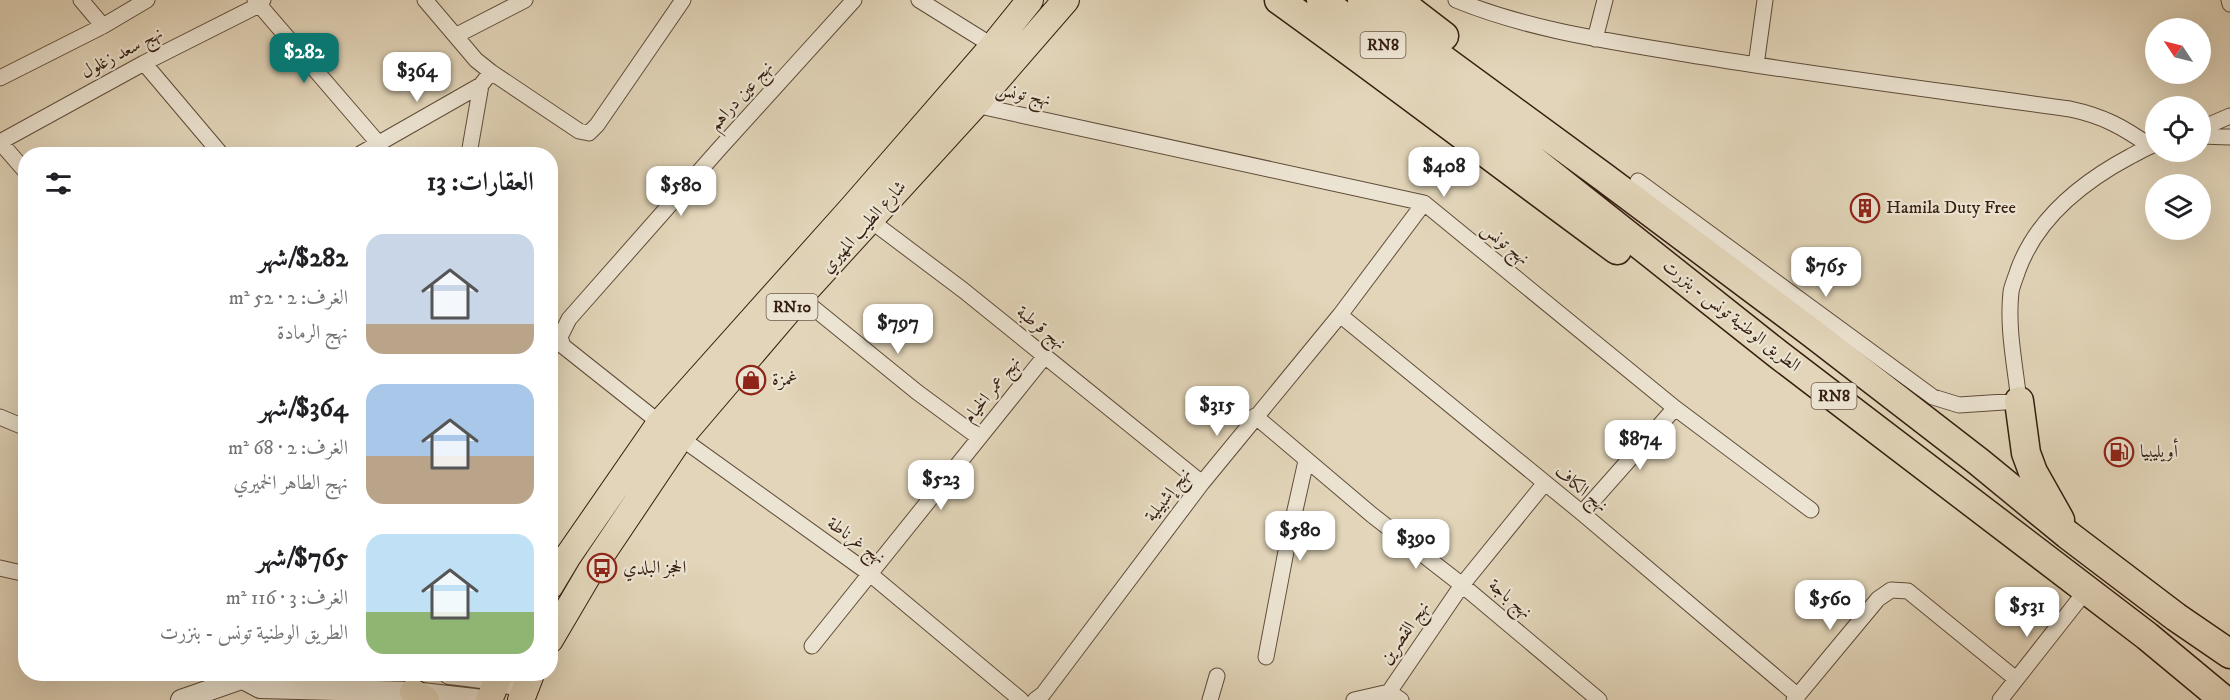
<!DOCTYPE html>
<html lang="ar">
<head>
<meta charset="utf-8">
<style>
  body { margin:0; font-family:"IM FELL DW Pica",Amiri,serif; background:#f6f6f6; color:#202124; direction:rtl; height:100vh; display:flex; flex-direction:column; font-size:22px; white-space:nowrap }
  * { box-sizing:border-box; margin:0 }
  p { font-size:20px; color:#757577 }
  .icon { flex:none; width:33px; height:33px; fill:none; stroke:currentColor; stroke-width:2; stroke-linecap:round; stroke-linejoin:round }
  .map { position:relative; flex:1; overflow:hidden; direction:ltr }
  .side { position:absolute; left:18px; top:147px; width:540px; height:534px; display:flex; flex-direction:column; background:#fff; border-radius:24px; box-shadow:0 6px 24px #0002; direction:rtl }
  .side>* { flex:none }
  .needle { width:39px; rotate:305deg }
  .fabs { position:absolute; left:2145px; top:18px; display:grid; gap:12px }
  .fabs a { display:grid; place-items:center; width:66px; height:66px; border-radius:50%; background:#fff; box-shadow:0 6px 24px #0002; font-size:30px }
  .price { position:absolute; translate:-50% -51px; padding:0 14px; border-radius:12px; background:#fff; color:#222; font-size:20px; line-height:39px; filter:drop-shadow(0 2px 3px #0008) }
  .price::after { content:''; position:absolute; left:50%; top:36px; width:18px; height:14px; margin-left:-9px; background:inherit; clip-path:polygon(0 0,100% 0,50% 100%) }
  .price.on { background:#0f766e; color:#fff }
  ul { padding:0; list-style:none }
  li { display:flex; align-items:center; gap:18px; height:150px; padding:0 24px }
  li span { display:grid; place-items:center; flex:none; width:168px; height:120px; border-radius:18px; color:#555 }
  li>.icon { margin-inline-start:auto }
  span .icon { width:72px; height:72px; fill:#fffc; stroke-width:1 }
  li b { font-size:26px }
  h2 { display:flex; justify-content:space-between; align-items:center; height:72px; padding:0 24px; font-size:26px }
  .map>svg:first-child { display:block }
</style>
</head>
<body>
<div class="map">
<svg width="2230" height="700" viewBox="0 0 2230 700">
  <rect width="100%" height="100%" fill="#e2d5b9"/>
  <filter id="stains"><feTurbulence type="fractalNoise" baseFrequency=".00333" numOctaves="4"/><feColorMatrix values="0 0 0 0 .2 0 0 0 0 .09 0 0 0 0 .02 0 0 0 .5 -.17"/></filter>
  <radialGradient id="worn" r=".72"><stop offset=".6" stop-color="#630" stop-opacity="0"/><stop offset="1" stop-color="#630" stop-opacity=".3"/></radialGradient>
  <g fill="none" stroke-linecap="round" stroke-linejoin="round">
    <g stroke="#604c3a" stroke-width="17">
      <path id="minor" d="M81,0L103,26
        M255,0L379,144
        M425,0L476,60L491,72L579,131L589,133L597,125L683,0
        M854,0L719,149L569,319L560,337L563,346L660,423L870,574L1021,700
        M919,0L993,46
        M1456,0C1529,30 1609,41 1686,54C1813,75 1942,91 2070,109C2103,116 2123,127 2150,146
        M2229,0L2230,4
        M457,35L525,0
        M1595,39L1605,0
        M144,63L221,154
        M1756,65L1765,0
        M0,78L103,26L147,0
        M975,105L1424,203L1675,408L1811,510
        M2200,129L2230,116
        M2200,136L2230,137
        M0,142L144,63L259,5L263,0
        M0,142L26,172
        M360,154L481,85L491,72
        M469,154L481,85
        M1638,181L1933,397L1959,405L2019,401C2015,365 2007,328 2011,292C2012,285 2016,277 2018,270C2037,218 2084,181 2131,156C2139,152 2147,147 2156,144
        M866,217L963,290L1202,483
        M800,297L917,392L978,437
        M1340,315L1582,513L1798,696
        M1255,416L1372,515L1462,585L1599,700
        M0,417L26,428
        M1582,513L1675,408
        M0,568L26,574
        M812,646L1045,356
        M1266,657L1287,546L1306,461
        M1389,692L1462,585L1544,484
        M1389,692L1401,700
        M1035,700L1043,694L1202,483L1340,315L1424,203
        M1210,700L1217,676
        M1354,700L1389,692
        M1794,700L1878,599L1891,590L1908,591L2016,679
        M2000,700L2081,597"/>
    </g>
    <g stroke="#604c3a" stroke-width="22">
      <path id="tertiary" d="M449,674C475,677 499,679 524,689L525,700
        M243,679L260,688L413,692L483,700
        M181,700L253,675"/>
    </g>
    <g stroke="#351e10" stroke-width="28">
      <path id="primary" d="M550,586L568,556L660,423L853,207L993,46L1030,0
        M550,640L590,572L680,438L807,289L975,105L1066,0
        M413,692L426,700
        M489,700L500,674
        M521,700L531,674"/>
    </g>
    <g stroke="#351e10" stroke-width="31">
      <path id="motorway" d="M1279,0C1393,82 1504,167 1617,250
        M1321,0L1446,91L1779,355L2147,636L2224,700
        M1362,0L1605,178L1812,333L1979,462L2068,535L2176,617L2230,654
        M1397,0L1444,36
        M2019,401L2026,453L2033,472L2060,520"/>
    </g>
    <use href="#minor" stroke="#ece4d2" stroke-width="15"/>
    <use href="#tertiary" stroke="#ece4d2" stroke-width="20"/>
    <use href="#primary" stroke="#e2d5b9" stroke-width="26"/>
    <use href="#motorway" stroke="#e2d5b9" stroke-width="28"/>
  </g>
  <defs>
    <g id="building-ring" transform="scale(1.5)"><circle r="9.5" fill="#ece4d2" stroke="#8f2418" stroke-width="1.5"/><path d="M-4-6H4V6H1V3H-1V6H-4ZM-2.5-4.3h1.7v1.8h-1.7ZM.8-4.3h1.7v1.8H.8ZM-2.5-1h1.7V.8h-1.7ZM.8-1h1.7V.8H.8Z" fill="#8f2418"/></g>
    <g id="shop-ring" transform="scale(1.5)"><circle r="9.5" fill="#ece4d2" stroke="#8f2418" stroke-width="1.5"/><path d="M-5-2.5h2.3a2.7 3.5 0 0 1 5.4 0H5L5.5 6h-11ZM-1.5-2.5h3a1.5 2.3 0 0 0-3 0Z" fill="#8f2418"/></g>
    <g id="fuel-ring" transform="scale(1.5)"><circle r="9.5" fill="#ece4d2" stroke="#8f2418" stroke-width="1.5"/><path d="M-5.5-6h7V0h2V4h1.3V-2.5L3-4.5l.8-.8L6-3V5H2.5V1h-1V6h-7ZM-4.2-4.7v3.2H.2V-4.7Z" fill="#8f2418"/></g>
    <g id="bus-ring" transform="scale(1.5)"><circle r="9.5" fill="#ece4d2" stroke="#8f2418" stroke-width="1.5"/><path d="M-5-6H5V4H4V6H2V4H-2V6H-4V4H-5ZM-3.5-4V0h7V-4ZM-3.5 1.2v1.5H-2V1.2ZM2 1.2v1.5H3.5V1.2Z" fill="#8f2418"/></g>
  </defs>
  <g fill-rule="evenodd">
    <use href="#building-ring" x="1865" y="208"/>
    <use href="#shop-ring" x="751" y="380"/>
    <use href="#fuel-ring" x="2119" y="452"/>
    <use href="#bus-ring" x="602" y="568"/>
  </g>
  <g text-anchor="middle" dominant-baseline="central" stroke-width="4.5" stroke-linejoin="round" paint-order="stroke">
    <g fill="#ece4d2" stroke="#6c594a" stroke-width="1.5">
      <rect x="1360.5" y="32" width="45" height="26" rx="4.5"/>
      <rect x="766.5" y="294" width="51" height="26" rx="4.5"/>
      <rect x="1811.5" y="383" width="45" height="26" rx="4.5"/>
    </g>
    <g font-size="16" font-weight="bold" fill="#351e10">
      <text x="1383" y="45">RN8</text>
      <text x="792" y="307">RN10</text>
      <text x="1834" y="396">RN8</text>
    </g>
    <g font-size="18" fill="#351e10" stroke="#ece4d2">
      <text transform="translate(122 53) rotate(-28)">نهج سعد زغلول</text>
      <text transform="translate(1023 95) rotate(12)">نهج تونس</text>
      <text transform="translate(741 96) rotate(-48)">نهج عين دراهم</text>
      <text transform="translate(864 227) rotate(-48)">شارع الطيب المهيري</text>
      <text transform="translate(1505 244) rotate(39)">نهج تونس</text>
      <text transform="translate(1731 316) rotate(38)">الطريق الوطنية تونس - بنزرت</text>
      <text transform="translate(1041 328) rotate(39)">نهج قرطبة</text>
      <text transform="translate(992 390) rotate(-51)">نهج عمر الخيام</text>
      <text transform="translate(1581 489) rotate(39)">نهج الكاف</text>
      <text transform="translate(1168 495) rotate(-52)">نهج إشبيلية</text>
      <text transform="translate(856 541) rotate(36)">نهج غرناطة</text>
      <text transform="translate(1510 599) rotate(40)">نهج باجة</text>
      <text transform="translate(1405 633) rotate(-55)">نهج القصرين</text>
    </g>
    <g font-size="18" fill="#351e10" stroke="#ece4d2" text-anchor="start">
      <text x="1886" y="208">Hamila Duty Free</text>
      <text x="772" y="380">غمزة</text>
      <text x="2140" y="452">أويليبيا</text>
      <text x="623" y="568">الحجز البلدي</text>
    </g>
  </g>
  <rect width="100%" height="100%" filter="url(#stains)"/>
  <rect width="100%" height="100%" fill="url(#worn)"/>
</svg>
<div class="fabs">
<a><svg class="needle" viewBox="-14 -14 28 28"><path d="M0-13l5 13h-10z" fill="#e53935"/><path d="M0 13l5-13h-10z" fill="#757577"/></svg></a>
<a><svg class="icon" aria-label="locate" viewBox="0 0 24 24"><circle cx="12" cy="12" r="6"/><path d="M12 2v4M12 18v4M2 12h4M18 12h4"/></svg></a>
<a><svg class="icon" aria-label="layers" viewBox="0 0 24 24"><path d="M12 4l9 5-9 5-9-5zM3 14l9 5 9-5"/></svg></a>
</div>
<b class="price on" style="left:304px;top:84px">$282</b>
<b class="price" style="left:417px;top:103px">$364</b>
<b class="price" style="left:1444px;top:198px">$408</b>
<b class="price" style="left:681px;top:217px">$580</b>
<b class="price" style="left:1826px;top:298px">$765</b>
<b class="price" style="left:898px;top:355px">$797</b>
<b class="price" style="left:1217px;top:437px">$315</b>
<b class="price" style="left:1640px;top:471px">$874</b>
<b class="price" style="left:941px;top:511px">$523</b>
<b class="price" style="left:1300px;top:562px">$580</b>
<b class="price" style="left:1416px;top:570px">$390</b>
<b class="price" style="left:1830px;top:631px">$560</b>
<b class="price" style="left:2027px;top:638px">$531</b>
<section class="side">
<h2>العقارات: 13<svg class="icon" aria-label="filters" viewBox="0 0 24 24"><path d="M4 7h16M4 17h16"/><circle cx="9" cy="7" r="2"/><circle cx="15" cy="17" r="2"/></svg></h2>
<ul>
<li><span style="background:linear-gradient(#c9d6e8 75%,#b9a48a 0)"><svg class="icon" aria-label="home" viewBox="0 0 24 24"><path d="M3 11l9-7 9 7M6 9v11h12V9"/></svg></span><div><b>$282/شهر</b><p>الغرف: 2 · 52 m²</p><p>نهج الرمادة</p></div></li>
<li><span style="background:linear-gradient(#a9c7e8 60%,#b9a48a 0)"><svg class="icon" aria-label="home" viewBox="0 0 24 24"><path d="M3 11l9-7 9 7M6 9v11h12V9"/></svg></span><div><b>$364/شهر</b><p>الغرف: 2 · 68 m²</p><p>نهج الطاهر الخميري</p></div></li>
<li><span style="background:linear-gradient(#bfe0f5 65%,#8fb573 0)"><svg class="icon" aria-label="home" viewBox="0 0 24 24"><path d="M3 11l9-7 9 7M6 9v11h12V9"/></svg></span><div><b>$765/شهر</b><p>الغرف: 3 · 116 m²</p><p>الطريق الوطنية تونس - بنزرت</p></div></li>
</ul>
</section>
</div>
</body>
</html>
